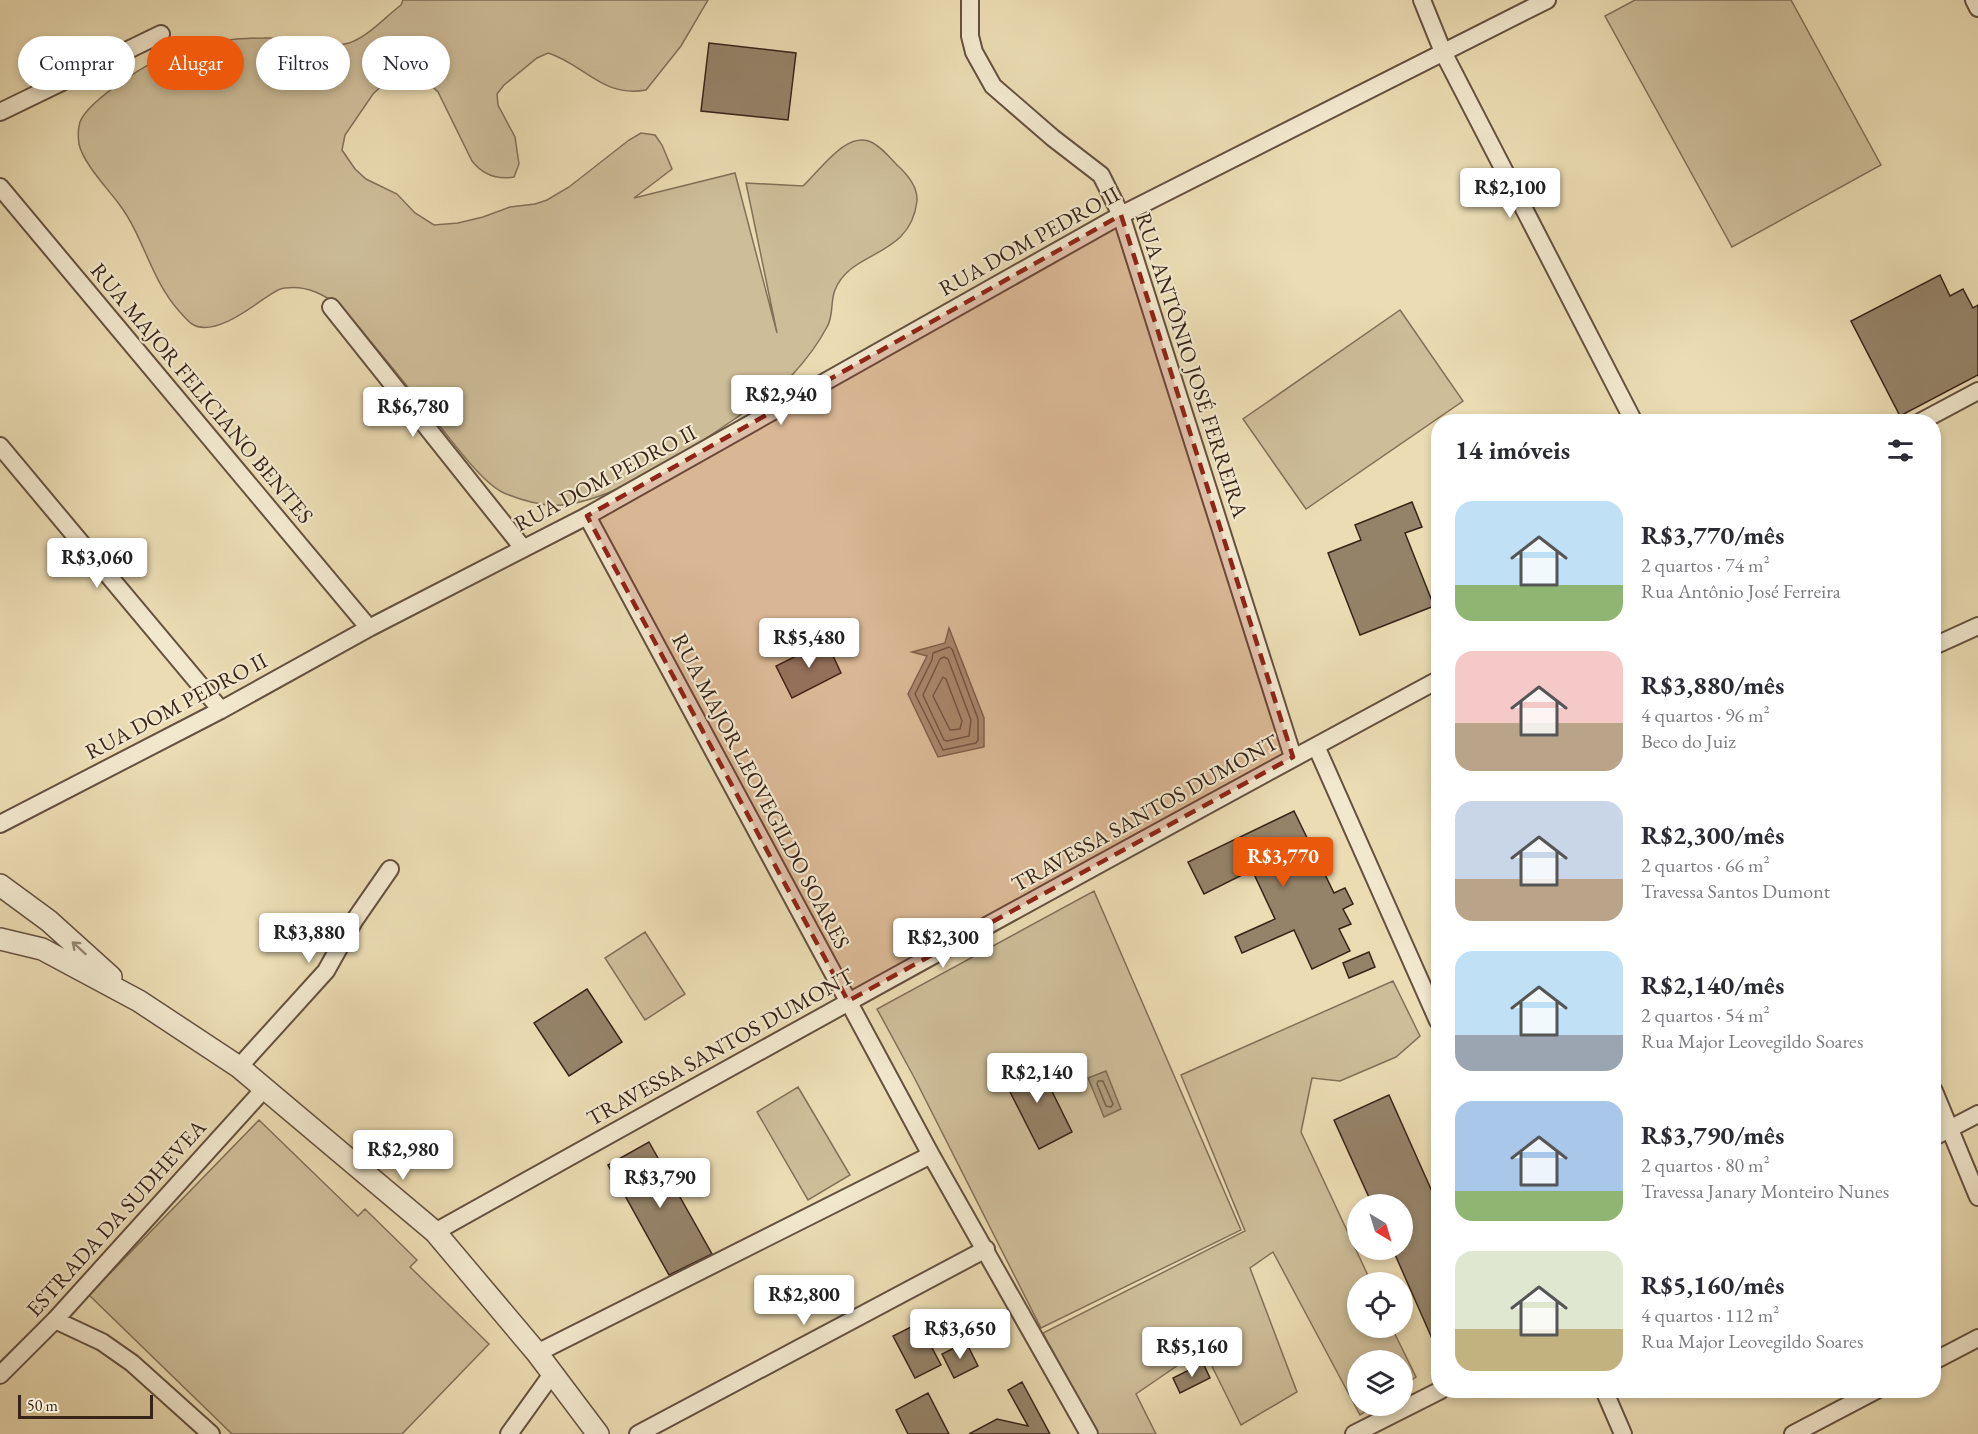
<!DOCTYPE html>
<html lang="pt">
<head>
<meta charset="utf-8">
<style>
  body { margin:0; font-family:"EB Garamond",serif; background:#f7f7f7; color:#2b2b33; height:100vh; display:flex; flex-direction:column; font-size:22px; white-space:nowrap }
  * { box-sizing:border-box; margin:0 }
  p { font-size:20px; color:#7c7c81 }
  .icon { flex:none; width:33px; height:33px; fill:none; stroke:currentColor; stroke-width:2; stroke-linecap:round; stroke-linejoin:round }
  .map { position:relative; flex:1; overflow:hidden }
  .details { position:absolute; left:1431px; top:414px; width:510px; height:984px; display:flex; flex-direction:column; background:#fff; border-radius:24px; box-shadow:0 3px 9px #0003 }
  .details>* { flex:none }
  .banner { position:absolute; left:18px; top:36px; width:570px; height:54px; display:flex; gap:12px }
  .needle { width:39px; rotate:142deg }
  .tools { position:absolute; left:1347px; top:1194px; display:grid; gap:12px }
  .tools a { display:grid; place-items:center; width:66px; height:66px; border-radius:50%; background:#fff; box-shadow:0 3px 9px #0003; font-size:30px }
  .scale { position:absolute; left:18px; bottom:15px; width:135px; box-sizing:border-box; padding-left:6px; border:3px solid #382318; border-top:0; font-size:16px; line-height:21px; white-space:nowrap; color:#382318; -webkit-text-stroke:4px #f2e8ce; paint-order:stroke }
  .price { position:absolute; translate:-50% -51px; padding:0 14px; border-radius:6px; background:#fff; color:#222; font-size:20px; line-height:39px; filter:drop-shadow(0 2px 3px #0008) }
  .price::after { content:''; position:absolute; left:50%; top:36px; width:18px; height:14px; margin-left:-9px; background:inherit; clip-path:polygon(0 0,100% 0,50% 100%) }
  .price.on { background:#ea580c; color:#fff }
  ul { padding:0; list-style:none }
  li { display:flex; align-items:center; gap:18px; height:150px; padding:0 24px }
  li span { display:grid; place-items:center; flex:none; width:168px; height:120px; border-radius:18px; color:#555 }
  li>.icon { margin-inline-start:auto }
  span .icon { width:72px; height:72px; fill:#fffc; stroke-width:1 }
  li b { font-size:26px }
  h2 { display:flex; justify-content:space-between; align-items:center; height:72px; padding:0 24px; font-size:26px }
  .tag { padding:0 21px; border-radius:27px; background:#fff; box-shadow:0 3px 9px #0003; font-size:21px; line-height:54px }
  .tag.on { background:#ea580c; color:#fff }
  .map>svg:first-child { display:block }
</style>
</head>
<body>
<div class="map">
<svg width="1978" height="1434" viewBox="0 0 1978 1434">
  <rect width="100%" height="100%" fill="#ebdcb3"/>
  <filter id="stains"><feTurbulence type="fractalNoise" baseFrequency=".00333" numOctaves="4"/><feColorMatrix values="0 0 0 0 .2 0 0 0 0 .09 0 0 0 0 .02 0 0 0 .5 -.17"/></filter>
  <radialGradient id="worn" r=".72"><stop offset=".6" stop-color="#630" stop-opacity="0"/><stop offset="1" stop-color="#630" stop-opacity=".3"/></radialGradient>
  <path fill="#cdbd99" stroke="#827058" stroke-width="1.5" d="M403,0H708L681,46L646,90C602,98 584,64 548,53L537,58L504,85L497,94L498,105L515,137L519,164L514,177C496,180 483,175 472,161L438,92L412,67L400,69L373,94L345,135L342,150L355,169L366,179L397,194L415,213L434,225L458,223L483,217L510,207L535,204L547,200L569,187L629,140L641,133L655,135L662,145L672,169L634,198L735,173L777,333L746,183L803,186C820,171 849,125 876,145C884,150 890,158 897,165C907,174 918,187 917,201C910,259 851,249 835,290C830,302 834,315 827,327C819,342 805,361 793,374C776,391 756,404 736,418C691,449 624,495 570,504C549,508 523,501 504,493C483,484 453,442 438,424C406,385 375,346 343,308C324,295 308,285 285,288C278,288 271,295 265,298C248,310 212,337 192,324C187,321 183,315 179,311C150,278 144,237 119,204C108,189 83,163 79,144C78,137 78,128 80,122C88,100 156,57 178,50C206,42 235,38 264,38C288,37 329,49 349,43C368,37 385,17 401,5Z
    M1635,0H1791L1881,165L1732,247L1605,16Z
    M1400,310L1463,401L1306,509L1243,419Z
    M1094,891L1241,1230L1041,1328L915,1079L877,1009Z
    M645,932L685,994L645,1020L605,958Z
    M1393,981L1420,1036L1396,1057L1340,1081L1312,1078L1301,1132L1371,1282H1358V1328H1392L1416,1377L1403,1386L1402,1360H1358V1406H1373L1360,1415L1273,1252L1250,1268L1297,1392L1241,1425L1203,1348L1136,1394L1156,1434H1098L1043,1333L1245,1231L1181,1075Z
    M798,1087L850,1175L808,1200L757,1112Z
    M259,1120L358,1216L365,1209L417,1260L410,1267L489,1344L402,1434H232L89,1295Z"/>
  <path fill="#ae9d7e" stroke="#7f6c55" stroke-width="1.5" d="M949,628L984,718V747L938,757L908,694L927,656L912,652L945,643Z
    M1106,1071L1121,1109L1104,1117L1088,1078Z"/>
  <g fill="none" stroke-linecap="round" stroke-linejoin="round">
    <path stroke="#73604b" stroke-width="1.5" d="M949,647L952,649L978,719V740L976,743L943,750L915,694L932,660L933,653Z
      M944,657L948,659L971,720L969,736L947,741L944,740L923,695L940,659Z
      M943,677L946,679L962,721L960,729L950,730L933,696Z
      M1098,1081H1103L1113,1104L1111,1107L1106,1106L1097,1084Z"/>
  </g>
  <path fill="#958369" stroke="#382318" stroke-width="1.5" d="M709,43L796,53L788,120L701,111Z
    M1940,275L1950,296L1963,289L1973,308L1978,305V375L1900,416L1851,321Z
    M1412,502L1422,527L1405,533L1434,606L1360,635L1328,553L1361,540L1355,525Z
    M826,641L841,673L792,698L776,666Z
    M1294,811L1334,893L1345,888L1353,904L1343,909L1351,924L1339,929L1350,951L1312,969L1294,930L1242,953L1235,937L1275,919L1252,870L1204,894L1188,862Z
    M1369,952L1375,967L1349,978L1343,963Z
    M587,989L622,1042L569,1076L534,1023Z
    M1036,1059L1072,1132L1039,1149L1002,1076Z
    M1389,1095L1438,1205V1352L1393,1250H1402V1204H1372L1334,1120Z
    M649,1142L712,1254L669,1275L608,1165Z
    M919,1323L941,1365L915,1378L893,1336Z
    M966,1342L978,1366L954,1378L942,1354Z
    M1203,1363L1210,1378L1180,1393L1173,1378Z
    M1022,1382L1050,1434H969L997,1419L1028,1426L1008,1390Z
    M928,1393L949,1434H908L896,1410Z"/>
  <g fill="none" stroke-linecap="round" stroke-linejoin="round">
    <g stroke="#65513f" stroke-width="20">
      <path id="minor" d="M970,0V36L974,52L993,86L1053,138L1101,175L1121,215L1293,757
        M1422,0L1443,52L1634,422
        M1974,0L1978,8
        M0,112L161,34
        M0,187L369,628
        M331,307L523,548
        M1920,422L1978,391
        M0,446L221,710
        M587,516L931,1155L1089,1434
        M1934,646L1978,626
        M1316,746L1438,1021
        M0,824L221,710L369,628L587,516L1121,215L1547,0
        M239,1067L326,971L354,921L390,869
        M1934,1091L1978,1197
        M1934,1137L1978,1114
        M435,1232C768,1046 1102,861 1438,680
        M55,1320L102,1342L132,1363L211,1434
        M537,1353L931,1155
        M1934,1361L1978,1338
        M0,1375L55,1320L264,1089
        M1604,1390L1623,1434
        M509,1434L552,1374
        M638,1434L986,1249
        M1354,1434L1441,1390
        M1793,1434L1877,1390"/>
    </g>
    <g stroke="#65513f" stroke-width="24">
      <path id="tertiary" d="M0,885L49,921L111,977
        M0,939L42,949L139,1001L239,1067L435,1232L537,1353L598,1434"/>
    </g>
    <use href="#minor" stroke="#f2e8ce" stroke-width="16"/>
    <use href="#tertiary" stroke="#f2e8ce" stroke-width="21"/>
  </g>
  <defs><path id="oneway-shaft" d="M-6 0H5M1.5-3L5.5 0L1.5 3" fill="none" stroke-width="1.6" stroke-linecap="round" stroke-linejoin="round" transform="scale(1.5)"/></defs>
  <use stroke="#958673" href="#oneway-shaft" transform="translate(79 948) rotate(-138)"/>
  <path fill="#8f2418" fill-opacity="0.2" stroke="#8f2418" stroke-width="4.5" stroke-dasharray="12 8" stroke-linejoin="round" d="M1121,215L1293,757L848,1001L587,516Z"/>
  <g text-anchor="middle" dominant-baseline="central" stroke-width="4.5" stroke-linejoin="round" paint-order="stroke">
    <g font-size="22" fill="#382318" stroke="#f2e8ce">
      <text transform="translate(1029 241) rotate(-29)">RUA DOM PEDRO II</text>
      <text transform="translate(1192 365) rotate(72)">RUA ANTÔNIO JOSÉ FERREIRA</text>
      <text transform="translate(202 393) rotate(50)">RUA MAJOR FELICIANO BENTES</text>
      <text transform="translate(605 478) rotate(-28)">RUA DOM PEDRO II</text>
      <text transform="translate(176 706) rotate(-28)">RUA DOM PEDRO II</text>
      <text transform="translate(761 791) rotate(62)">RUA MAJOR LEOVEGILDO SOARES</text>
      <text transform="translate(1145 813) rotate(-29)">TRAVESSA SANTOS DUMONT</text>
      <text transform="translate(720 1047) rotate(-29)">TRAVESSA SANTOS DUMONT</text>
      <text transform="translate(116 1218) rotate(-48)">ESTRADA DA SUDHEVEA</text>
    </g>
  </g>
  <rect width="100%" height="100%" filter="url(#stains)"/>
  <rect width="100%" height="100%" fill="url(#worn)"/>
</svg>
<div class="tools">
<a><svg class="needle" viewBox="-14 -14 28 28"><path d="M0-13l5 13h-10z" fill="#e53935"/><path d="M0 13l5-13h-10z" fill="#7c7c81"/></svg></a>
<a><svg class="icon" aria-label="locate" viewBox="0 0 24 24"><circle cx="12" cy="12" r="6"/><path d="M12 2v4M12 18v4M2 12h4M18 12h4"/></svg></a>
<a><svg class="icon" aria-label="layers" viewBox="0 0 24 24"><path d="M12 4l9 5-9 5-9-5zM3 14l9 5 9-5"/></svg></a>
</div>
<div class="scale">50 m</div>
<b class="price" style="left:1510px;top:219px">R$2,100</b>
<b class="price" style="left:781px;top:426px">R$2,940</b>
<b class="price" style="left:413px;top:438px">R$6,780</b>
<b class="price" style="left:97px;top:589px">R$3,060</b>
<b class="price" style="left:809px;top:669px">R$5,480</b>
<b class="price on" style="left:1283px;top:888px">R$3,770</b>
<b class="price" style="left:309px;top:964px">R$3,880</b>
<b class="price" style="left:943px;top:969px">R$2,300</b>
<b class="price" style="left:1037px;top:1104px">R$2,140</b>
<b class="price" style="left:403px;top:1181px">R$2,980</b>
<b class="price" style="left:660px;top:1209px">R$3,790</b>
<b class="price" style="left:804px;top:1326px">R$2,800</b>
<b class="price" style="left:960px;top:1360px">R$3,650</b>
<b class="price" style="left:1192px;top:1378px">R$5,160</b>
<div class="banner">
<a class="tag">Comprar</a>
<a class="tag on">Alugar</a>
<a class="tag">Filtros</a>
<a class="tag">Novo</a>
</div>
<section class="details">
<h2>14 imóveis<svg class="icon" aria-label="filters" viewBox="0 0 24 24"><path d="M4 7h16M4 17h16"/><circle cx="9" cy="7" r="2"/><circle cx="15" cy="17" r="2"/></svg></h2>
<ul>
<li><span style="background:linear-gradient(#bfe0f5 70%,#8fb573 0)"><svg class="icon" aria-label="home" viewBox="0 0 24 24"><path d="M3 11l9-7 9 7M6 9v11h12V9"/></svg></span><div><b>R$3,770/mês</b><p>2 quartos · 74 m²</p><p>Rua Antônio José Ferreira</p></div></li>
<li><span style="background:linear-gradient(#f6c9c9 60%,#b9a48a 0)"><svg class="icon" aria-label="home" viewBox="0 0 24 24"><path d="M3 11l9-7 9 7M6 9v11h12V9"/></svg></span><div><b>R$3,880/mês</b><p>4 quartos · 96 m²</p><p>Beco do Juiz</p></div></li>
<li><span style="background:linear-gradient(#c9d6e8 65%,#b9a48a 0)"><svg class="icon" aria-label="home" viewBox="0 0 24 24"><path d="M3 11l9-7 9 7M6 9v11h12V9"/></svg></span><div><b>R$2,300/mês</b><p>2 quartos · 66 m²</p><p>Travessa Santos Dumont</p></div></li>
<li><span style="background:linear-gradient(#bfe0f5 70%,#9aa5b1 0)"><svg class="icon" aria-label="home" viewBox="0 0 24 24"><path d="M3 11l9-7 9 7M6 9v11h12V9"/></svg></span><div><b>R$2,140/mês</b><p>2 quartos · 54 m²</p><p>Rua Major Leovegildo Soares</p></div></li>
<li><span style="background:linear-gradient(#a9c7e8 75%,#8fb573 0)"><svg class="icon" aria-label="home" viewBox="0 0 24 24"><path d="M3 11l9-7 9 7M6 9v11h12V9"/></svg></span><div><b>R$3,790/mês</b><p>2 quartos · 80 m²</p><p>Travessa Janary Monteiro Nunes</p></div></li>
<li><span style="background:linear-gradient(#dfe7d0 65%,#c2b280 0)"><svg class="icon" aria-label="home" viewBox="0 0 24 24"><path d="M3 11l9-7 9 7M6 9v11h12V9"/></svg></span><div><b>R$5,160/mês</b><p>4 quartos · 112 m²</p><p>Rua Major Leovegildo Soares</p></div></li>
</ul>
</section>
</div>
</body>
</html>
